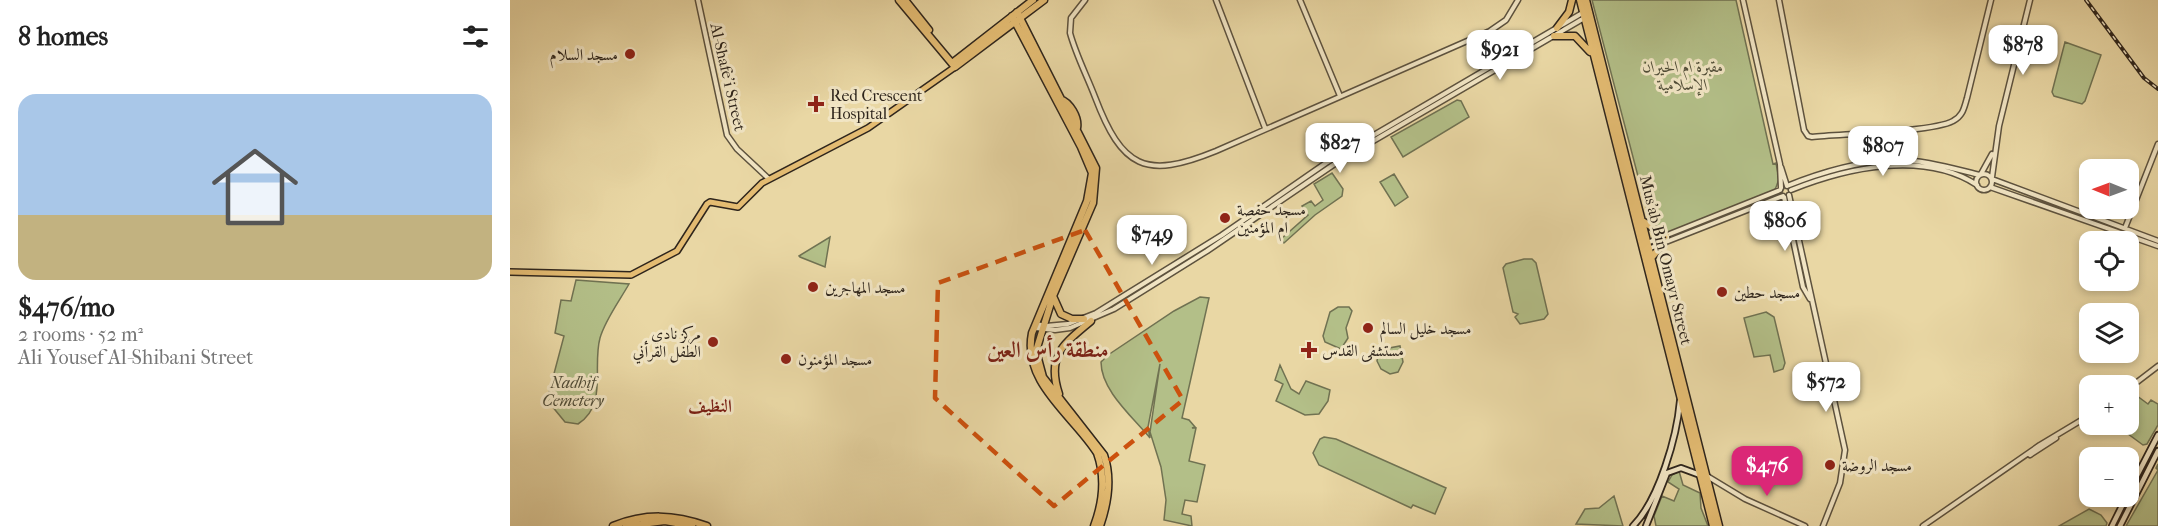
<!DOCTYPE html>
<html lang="en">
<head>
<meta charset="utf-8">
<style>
  body { margin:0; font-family:"IM FELL French Canon",Amiri,serif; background:#f6f6f6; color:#222; height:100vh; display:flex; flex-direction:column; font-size:22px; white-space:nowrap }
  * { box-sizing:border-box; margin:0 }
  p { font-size:20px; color:#767676 }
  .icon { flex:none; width:33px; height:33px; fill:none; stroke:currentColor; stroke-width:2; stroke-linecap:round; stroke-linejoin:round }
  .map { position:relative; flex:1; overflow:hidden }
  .side { display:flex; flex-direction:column; background:#fff; width:510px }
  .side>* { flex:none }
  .needle { width:39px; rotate:271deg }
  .controls { position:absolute; left:1569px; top:159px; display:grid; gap:12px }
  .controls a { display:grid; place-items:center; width:60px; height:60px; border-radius:12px; background:#fff; box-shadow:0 3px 9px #0003; font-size:30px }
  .price { position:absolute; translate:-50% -51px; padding:0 14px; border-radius:12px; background:#fff; color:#222; font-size:20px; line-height:39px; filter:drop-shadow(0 2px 3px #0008) }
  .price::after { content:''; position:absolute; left:50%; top:36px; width:18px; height:14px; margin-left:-9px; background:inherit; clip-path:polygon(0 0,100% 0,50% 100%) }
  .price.active { background:#db2777; color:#fff }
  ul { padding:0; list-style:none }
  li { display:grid; align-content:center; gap:12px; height:318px; padding:0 18px }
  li+li { border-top:2px solid #e0e0e0 }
  li span { display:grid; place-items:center; height:186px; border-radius:18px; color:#555 }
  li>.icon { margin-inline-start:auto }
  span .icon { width:108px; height:108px; fill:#fffc; stroke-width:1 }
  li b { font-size:26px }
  h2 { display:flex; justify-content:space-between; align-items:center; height:72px; padding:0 18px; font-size:26px }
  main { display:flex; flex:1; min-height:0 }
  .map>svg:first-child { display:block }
</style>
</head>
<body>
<main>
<section class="side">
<h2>8 homes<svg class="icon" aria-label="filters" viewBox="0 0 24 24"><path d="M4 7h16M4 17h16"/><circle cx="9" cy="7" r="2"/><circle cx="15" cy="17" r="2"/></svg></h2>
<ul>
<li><span style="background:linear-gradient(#a9c7e8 65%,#c2b280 0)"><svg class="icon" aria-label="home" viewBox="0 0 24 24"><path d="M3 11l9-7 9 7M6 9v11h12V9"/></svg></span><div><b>$476/mo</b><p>2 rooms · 52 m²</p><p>Ali Yousef Al-Shibani Street</p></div></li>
</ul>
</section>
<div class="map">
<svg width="1648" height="526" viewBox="0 0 1648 526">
  <rect width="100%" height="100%" fill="#e9d7a4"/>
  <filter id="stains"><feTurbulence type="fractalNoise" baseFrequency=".00333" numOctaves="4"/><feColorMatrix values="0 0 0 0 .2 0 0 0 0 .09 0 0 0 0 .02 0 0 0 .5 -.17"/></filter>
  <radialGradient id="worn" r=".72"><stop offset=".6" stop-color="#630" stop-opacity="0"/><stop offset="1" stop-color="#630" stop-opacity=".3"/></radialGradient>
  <path fill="#b3bf88" stroke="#707252" stroke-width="1.5" d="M1082,0H1226L1263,164L1266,163L1269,179L1265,190L1162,232L1156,233L1144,228L1135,203Z
    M1555,42L1591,55L1575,101L1572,104L1544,96L1542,92Z
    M947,100L951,101L959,117L893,157L881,137Z
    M822,173L833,189L832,196L805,215L774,243L771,239L798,215L792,206L801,201L805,206L813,200L804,184Z
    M884,174L898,197L885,206L870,182Z
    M320,237L315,267L290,257L289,256Z
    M1014,259H1022L1026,263L1038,314L1034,319L1010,324L1005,317L1008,314L1003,312L993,268L996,264Z
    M66,280L119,284C110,300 95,320 90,338C82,367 98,405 68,424L55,422L37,400L54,336L45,333L51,300L61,301Z
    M690,297L699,298L672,418L679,420L685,427L682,428H686L679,461L695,465L687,502L675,500L672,514L681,516L682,526L654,520L656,500L651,467L640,432L650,364L638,427L640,438C624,418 591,391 591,362L598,355L664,311Z
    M828,307H839L842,311L836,328L838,338L831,349L815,342L813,336L820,312Z
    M1256,312L1264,317L1275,363L1273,369L1264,372L1260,355L1244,357L1234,318Z
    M890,346L893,362L888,372L880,374L871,369L867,361L869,350Z
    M770,365L781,389L789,394L796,381L820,390L818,401L809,414L795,415L766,401L773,384L765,380Z
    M1619,393H1623L1638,404L1641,400L1648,404V425L1637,444L1633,445L1606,425L1618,424Z
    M814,437L826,439L936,488L925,514L903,505L901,508L809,465L803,453L810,439Z
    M1648,464V526H1616L1648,470L1646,468Z
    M1169,471L1173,485L1190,493L1191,508L1198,526H1146L1144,516L1152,496L1164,501L1169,489L1158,482L1162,475Z
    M1104,496L1113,526L1066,524L1075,509L1089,508Z
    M1579,509L1591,515L1597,523L1596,526H1549Z"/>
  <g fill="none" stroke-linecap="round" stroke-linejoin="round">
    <g stroke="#5d523e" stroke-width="7">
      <path id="tertiary" d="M188,0L217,135L227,149L259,179
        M575,0L561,18L560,33C566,55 577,76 585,97C612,168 635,180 706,151L980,31L996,20L1008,0
        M706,0L755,128
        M790,0L830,96
        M1233,0L1270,164L1271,188
        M1269,0L1294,130L1298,136L1302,137C1330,134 1423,132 1443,121C1453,116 1454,108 1457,98L1481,0
        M1271,167L1277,186
        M1466 182a8 8 0 1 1 16 0a8 8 0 1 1-16 0Z
        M1471,174L1482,154
        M1482,177L1489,126L1520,0
        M1482,179L1648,241
        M1277,186C1309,173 1347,162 1382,160C1411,159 1441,168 1470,175
        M1480,187L1648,246
        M1281,190C1336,168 1413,150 1467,185
        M1279,195L1335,450L1330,483L1313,526
        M1274,197L1293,287L1300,299
        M1615,228L1648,144
        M1137,243L1270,190
        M1138,249L1273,196
        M526,324L536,326L558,324L586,313L712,235L816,163L1074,12
        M525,328L545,330L560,328L604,309L697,251L829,161L1076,17
        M1618,389L1648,366
        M1520,455L1546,438
        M1197,476L1235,499L1295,526
        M1413,526L1530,445L1580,415"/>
    </g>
    <g stroke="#2e251c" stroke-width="8">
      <path id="secondary" d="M1618,493L1648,435
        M1123,526C1149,500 1167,436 1170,401
        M1136,526L1157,473L1171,468L1190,475
        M1602,526L1617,496
        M1610,526L1648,451"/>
    </g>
    <g stroke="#2e251c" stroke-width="8">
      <path id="primary" d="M0,272L121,275L167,251L197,204L200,202L228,207L252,183L358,128L445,67"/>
    </g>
    <g stroke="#2e251c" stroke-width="9">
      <path id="trunk" d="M389,0L445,67L534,0
        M395,0L419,30
        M1070,0L1203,526
        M1076,0L1209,526
        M507,12L586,168L583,203L543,296L526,351L533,377L594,455C602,478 598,503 590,526
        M502,16L571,147L582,173L577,201L522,333C512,383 563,415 587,453C596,478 593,502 584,526
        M1047,28L1059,12L1062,0
        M1044,36H1065L1080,52
        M442,63L523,0
        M550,99C560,102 569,118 567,128
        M1134,222L1156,236
        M1142,257L1153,244
        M543,296L551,314L562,319H574
        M549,394C536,355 554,344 581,321
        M103,526C135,513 164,514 197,526
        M116,526L155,521L182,526"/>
    </g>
    <use href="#tertiary" stroke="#f1e5c4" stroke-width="4"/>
    <use href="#secondary" stroke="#f1e5c4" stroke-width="4.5"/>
    <use href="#primary" stroke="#e4bc72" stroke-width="5"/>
    <use href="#trunk" stroke="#e4bc72" stroke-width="6"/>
    <g stroke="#2e251c" stroke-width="4">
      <path id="rail" d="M1576,0L1634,78L1648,89"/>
    </g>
    <use href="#rail" stroke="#f1e5c4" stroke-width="1.5" stroke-dasharray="4.5" stroke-linecap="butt"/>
  </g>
  <path fill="none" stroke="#cc510e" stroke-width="4.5" stroke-dasharray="12 8" stroke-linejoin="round" d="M575,230L673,400L544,506L425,398L428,283Z"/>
  <g fill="#8f2418" stroke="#f1e5c4" stroke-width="2">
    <circle cx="120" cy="54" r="6"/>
    <path d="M303 95h6v6h6v6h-6v6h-6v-6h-6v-6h6z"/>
    <circle cx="715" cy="218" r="6"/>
    <circle cx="303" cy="287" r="6"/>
    <circle cx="1212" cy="292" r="6"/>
    <circle cx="858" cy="328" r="6"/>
    <circle cx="203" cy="342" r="6"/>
    <path d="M796 341h6v6h6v6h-6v6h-6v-6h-6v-6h6z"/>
    <circle cx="276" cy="359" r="6"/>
    <circle cx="1320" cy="465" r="6"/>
  </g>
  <g text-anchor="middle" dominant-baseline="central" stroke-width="6" stroke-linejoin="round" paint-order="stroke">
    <g font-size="16" fill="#2e251c" stroke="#f1e5c4" text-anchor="start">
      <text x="108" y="54" text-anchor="end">مسجد السلام</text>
      <text x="320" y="95">Red Crescent<tspan x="320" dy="18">Hospital</tspan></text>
      <text x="727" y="209">مسجد حفصة<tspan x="727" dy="18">ام المؤمنين</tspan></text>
      <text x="315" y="287">مسجد المهاجرين</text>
      <text x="1224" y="292">مسجد حطين</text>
      <text x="870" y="328">مسجد خليل السالم</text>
      <text x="191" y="333" text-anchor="end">مركز نادي<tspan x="191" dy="18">الطفل القرأني</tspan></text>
      <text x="812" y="350">مستشفى القدس</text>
      <text x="288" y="359">مسجد المؤمنون</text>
      <text x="1332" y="465">مسجد الروضة</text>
    </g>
    <g font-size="16" font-style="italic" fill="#4f4c37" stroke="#f1e5c4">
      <text x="1173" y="66">مقبرة ام الحيران<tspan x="1173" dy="18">الإسلامية</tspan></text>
      <text x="63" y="382">Nadhif<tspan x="63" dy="18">Cemetery</tspan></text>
    </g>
    <g font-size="16" fill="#2e251c" stroke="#f1e5c4">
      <text transform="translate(218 77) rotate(77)">Al-Shafe'i Street</text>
      <text transform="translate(1156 260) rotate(76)">Mus'ab Bin Omayr Street</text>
    </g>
    <g font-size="18" font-weight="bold" fill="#7a1f14" stroke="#f1e5c4">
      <text x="200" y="406">النظيف</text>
    </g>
    <g font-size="22" font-weight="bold" fill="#7a1f14" stroke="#f1e5c4">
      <text x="538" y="350">منطقة رأس العين</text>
    </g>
  </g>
  <rect width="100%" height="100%" filter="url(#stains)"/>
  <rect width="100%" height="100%" fill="url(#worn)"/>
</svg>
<div class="controls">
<a><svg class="needle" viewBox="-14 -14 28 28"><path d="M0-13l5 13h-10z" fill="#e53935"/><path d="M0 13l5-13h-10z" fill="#767676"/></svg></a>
<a><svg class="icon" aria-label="locate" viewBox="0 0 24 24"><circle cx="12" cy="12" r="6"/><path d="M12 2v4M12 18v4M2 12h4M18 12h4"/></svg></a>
<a><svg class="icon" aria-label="layers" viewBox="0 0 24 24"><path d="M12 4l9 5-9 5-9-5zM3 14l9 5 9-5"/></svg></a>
<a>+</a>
<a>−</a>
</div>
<b class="price" style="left:1513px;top:76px">$878</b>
<b class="price" style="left:990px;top:81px">$921</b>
<b class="price" style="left:830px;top:174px">$827</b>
<b class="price" style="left:1373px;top:177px">$807</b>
<b class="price" style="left:1275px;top:252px">$806</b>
<b class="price" style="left:642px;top:266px">$749</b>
<b class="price" style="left:1316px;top:413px">$572</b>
<b class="price active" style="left:1257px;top:497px">$476</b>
</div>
</main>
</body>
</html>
